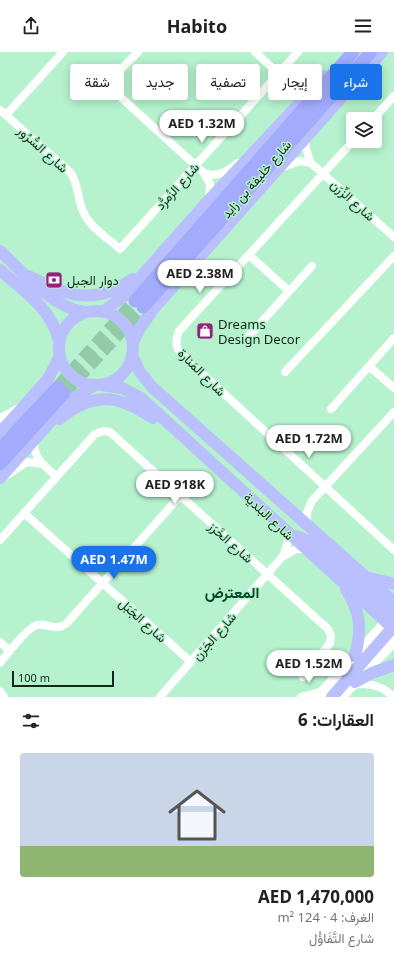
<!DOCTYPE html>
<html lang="ar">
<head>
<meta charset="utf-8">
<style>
  body { margin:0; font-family:"Noto Sans",Vazirmatn,sans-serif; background:#f6f6f6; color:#202124; direction:rtl; height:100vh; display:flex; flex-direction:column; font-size:15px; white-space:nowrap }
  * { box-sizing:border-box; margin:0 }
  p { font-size:13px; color:#757577 }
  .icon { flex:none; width:22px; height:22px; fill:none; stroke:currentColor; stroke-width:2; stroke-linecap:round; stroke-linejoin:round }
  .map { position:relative; height:645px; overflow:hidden; direction:ltr }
  .drawer { display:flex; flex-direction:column; background:#fff; flex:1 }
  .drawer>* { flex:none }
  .guide { position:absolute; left:12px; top:12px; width:370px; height:36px; direction:rtl; display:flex; gap:8px }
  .fabs { position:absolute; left:346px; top:60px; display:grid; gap:8px }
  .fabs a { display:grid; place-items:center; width:36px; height:36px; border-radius:4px; background:#fff; box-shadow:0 2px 10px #0003; font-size:20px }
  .scale { position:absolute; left:12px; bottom:10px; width:102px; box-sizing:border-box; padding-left:4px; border:2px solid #10281a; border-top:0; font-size:11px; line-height:14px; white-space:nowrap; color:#10281a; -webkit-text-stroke:3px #b5f2cd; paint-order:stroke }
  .price { position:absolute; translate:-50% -34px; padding:0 9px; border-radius:14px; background:#fff; color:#222; font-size:13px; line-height:26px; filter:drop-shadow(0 1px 2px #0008) }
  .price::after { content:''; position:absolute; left:50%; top:24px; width:12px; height:9px; margin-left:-6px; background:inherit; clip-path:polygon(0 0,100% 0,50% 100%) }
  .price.selected { background:#1a73e8; color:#fff }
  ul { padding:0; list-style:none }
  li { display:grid; align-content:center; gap:8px; height:212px; padding:0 20px }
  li+li { border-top:1px solid #e0e0e0 }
  li span { display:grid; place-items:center; height:124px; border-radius:4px; color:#555 }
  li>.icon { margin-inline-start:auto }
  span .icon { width:72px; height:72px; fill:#fffc; stroke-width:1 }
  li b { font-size:17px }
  h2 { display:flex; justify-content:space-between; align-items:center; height:48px; padding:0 20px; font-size:17px }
  .tag { padding:0 14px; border-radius:4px; background:#fff; box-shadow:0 2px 10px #0003; font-size:14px; line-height:36px }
  .tag.selected { background:#1a73e8; color:#fff }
  header { display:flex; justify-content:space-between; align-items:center; height:52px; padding:0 20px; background:#fff; font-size:18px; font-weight:700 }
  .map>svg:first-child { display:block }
</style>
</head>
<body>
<header><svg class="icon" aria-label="menu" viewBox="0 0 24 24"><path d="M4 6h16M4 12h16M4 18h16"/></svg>Habito<svg class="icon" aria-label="share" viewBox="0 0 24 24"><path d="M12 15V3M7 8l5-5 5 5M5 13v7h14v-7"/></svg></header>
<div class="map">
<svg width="394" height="645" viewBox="0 0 394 645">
  <rect width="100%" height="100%" fill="#b5f2cd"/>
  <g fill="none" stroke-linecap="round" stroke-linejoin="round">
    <path stroke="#94caa9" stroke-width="13" stroke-dasharray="13 6" stroke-linecap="butt" d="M58,335L135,249
      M64,341L143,255"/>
    <path stroke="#fff" stroke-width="8" d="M138,0C128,11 110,23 115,40L204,121L210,132L209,147
      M255,0L279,22
      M0,58L70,120C79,132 77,146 83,159C89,175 108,186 120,197L298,0
      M6,63L63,0
      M373,67L394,44
      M305,87L306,97L311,111
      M353,89L179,279C175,288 175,295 181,302L394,498
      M280,116L300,109L311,111L394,185
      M204,121C218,126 227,119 238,111
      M249,203L289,239
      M248,285L312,214
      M369,314L394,336
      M285,320L394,204
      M331,357L394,286
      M0,366L21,355
      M34,388C33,406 44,414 56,424
      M9,422L27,410L42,412
      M24,461L191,610
      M307,472V461L311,450L394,360
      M0,488L95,382L104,379L110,380L328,577L331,584L330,591L303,625
      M284,504L296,497H305
      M0,590L10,599
      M0,611C7,602 27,576 37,573C48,571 56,580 67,571L180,444
      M354,633C369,630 383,635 394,645
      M0,639L4,645
      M160,645L283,504L288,490L287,480
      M301,645L323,639"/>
    <path stroke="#fff" stroke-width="11" d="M318,645L392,564
      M341,645L394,589"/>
    <path stroke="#b9c0fd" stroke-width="12" d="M0,199C25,222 50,254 84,260
      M0,218C23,238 52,257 59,289
      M28,224C67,243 93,255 133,227
      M59 296a37 37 0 1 1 74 0a37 37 0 1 1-74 0Z
      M104,259L124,244L208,149L325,24
      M133,290L140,276L154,256L382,0
      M132,303L140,320L152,335L394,550
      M101,333L122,336L141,346L394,577
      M59,367C65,363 71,358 77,355C106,339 128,350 153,366
      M0,381L48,327L60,304
      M0,426L69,349L95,333
      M296,484L306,488L315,494L394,563
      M370,526L394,532
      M346,537C361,562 362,577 355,604
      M355,630L372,621L394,613
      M332,645L394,574"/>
    <path stroke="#a2abfc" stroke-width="13" d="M135,249L353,0
      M143,255L371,0
      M0,397L58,335
      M0,412L64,341"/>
  </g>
  <defs>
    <g id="bank-square" transform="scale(0.9)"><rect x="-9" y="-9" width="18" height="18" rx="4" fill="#95207e" stroke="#b5f2cd"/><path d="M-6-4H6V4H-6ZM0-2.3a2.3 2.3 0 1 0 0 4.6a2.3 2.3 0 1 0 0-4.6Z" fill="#fff"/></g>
    <g id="shop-square" transform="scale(0.9)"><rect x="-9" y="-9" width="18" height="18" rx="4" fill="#95207e" stroke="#b5f2cd"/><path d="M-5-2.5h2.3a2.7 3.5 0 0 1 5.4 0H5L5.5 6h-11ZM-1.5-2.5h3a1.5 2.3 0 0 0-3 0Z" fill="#fff"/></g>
  </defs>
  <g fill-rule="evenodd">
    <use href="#bank-square" x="54" y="228"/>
    <use href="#shop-square" x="205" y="279"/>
  </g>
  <g text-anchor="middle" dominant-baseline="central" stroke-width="3" stroke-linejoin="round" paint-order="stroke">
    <g font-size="13" fill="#10281a" stroke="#b5f2cd">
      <text transform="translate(43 97) rotate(42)">شارع السُّرُور</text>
      <text transform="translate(256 127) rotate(-49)">شارع خليفة بن زايد</text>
      <text transform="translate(177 134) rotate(-48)">شارع الزُمرُّد</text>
      <text transform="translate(353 148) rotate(42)">شارع الزِّرَن</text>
      <text transform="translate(202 320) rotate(45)">شارع المَنارة</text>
      <text transform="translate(269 464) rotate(43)">شارع البلدية</text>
      <text transform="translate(231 490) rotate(42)">شارع الخَرَز</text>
      <text transform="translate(143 568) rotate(42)">شارع الجَبَل</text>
      <text transform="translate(214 584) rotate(-49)">شارع الجَرْن</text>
    </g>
    <g font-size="13" fill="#10281a" stroke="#b5f2cd" text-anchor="start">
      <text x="67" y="228">دوار الجبل</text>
      <text x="218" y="272">Dreams<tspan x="218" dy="15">Design Decor</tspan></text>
    </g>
    <g font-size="15" font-weight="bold" fill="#044629" stroke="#b5f2cd">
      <text x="232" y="540">المعترض</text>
    </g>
  </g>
</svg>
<div class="fabs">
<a><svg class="icon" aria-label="layers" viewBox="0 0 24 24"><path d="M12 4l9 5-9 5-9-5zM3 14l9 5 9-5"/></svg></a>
</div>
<div class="scale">100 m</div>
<b class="price" style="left:202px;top:92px">AED 1.32M</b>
<b class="price" style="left:200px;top:242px">AED 2.38M</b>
<b class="price" style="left:309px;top:407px">AED 1.72M</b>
<b class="price" style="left:175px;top:453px">AED 918K</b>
<b class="price selected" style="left:114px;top:528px">AED 1.47M</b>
<b class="price" style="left:309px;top:632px">AED 1.52M</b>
<div class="guide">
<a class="tag selected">شراء</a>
<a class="tag">إيجار</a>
<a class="tag">تصفية</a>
<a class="tag">جديد</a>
<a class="tag">شقة</a>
</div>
</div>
<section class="drawer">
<h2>العقارات: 6<svg class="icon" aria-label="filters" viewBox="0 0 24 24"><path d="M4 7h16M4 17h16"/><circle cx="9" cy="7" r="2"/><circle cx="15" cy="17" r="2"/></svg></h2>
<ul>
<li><span style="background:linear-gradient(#c9d6e8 75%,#8fb573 0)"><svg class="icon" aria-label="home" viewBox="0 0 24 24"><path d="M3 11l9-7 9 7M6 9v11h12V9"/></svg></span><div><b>AED 1,470,000</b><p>الغرف: 4 · 124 m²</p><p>شارع التَّفَاؤُل</p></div></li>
</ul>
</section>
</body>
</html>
